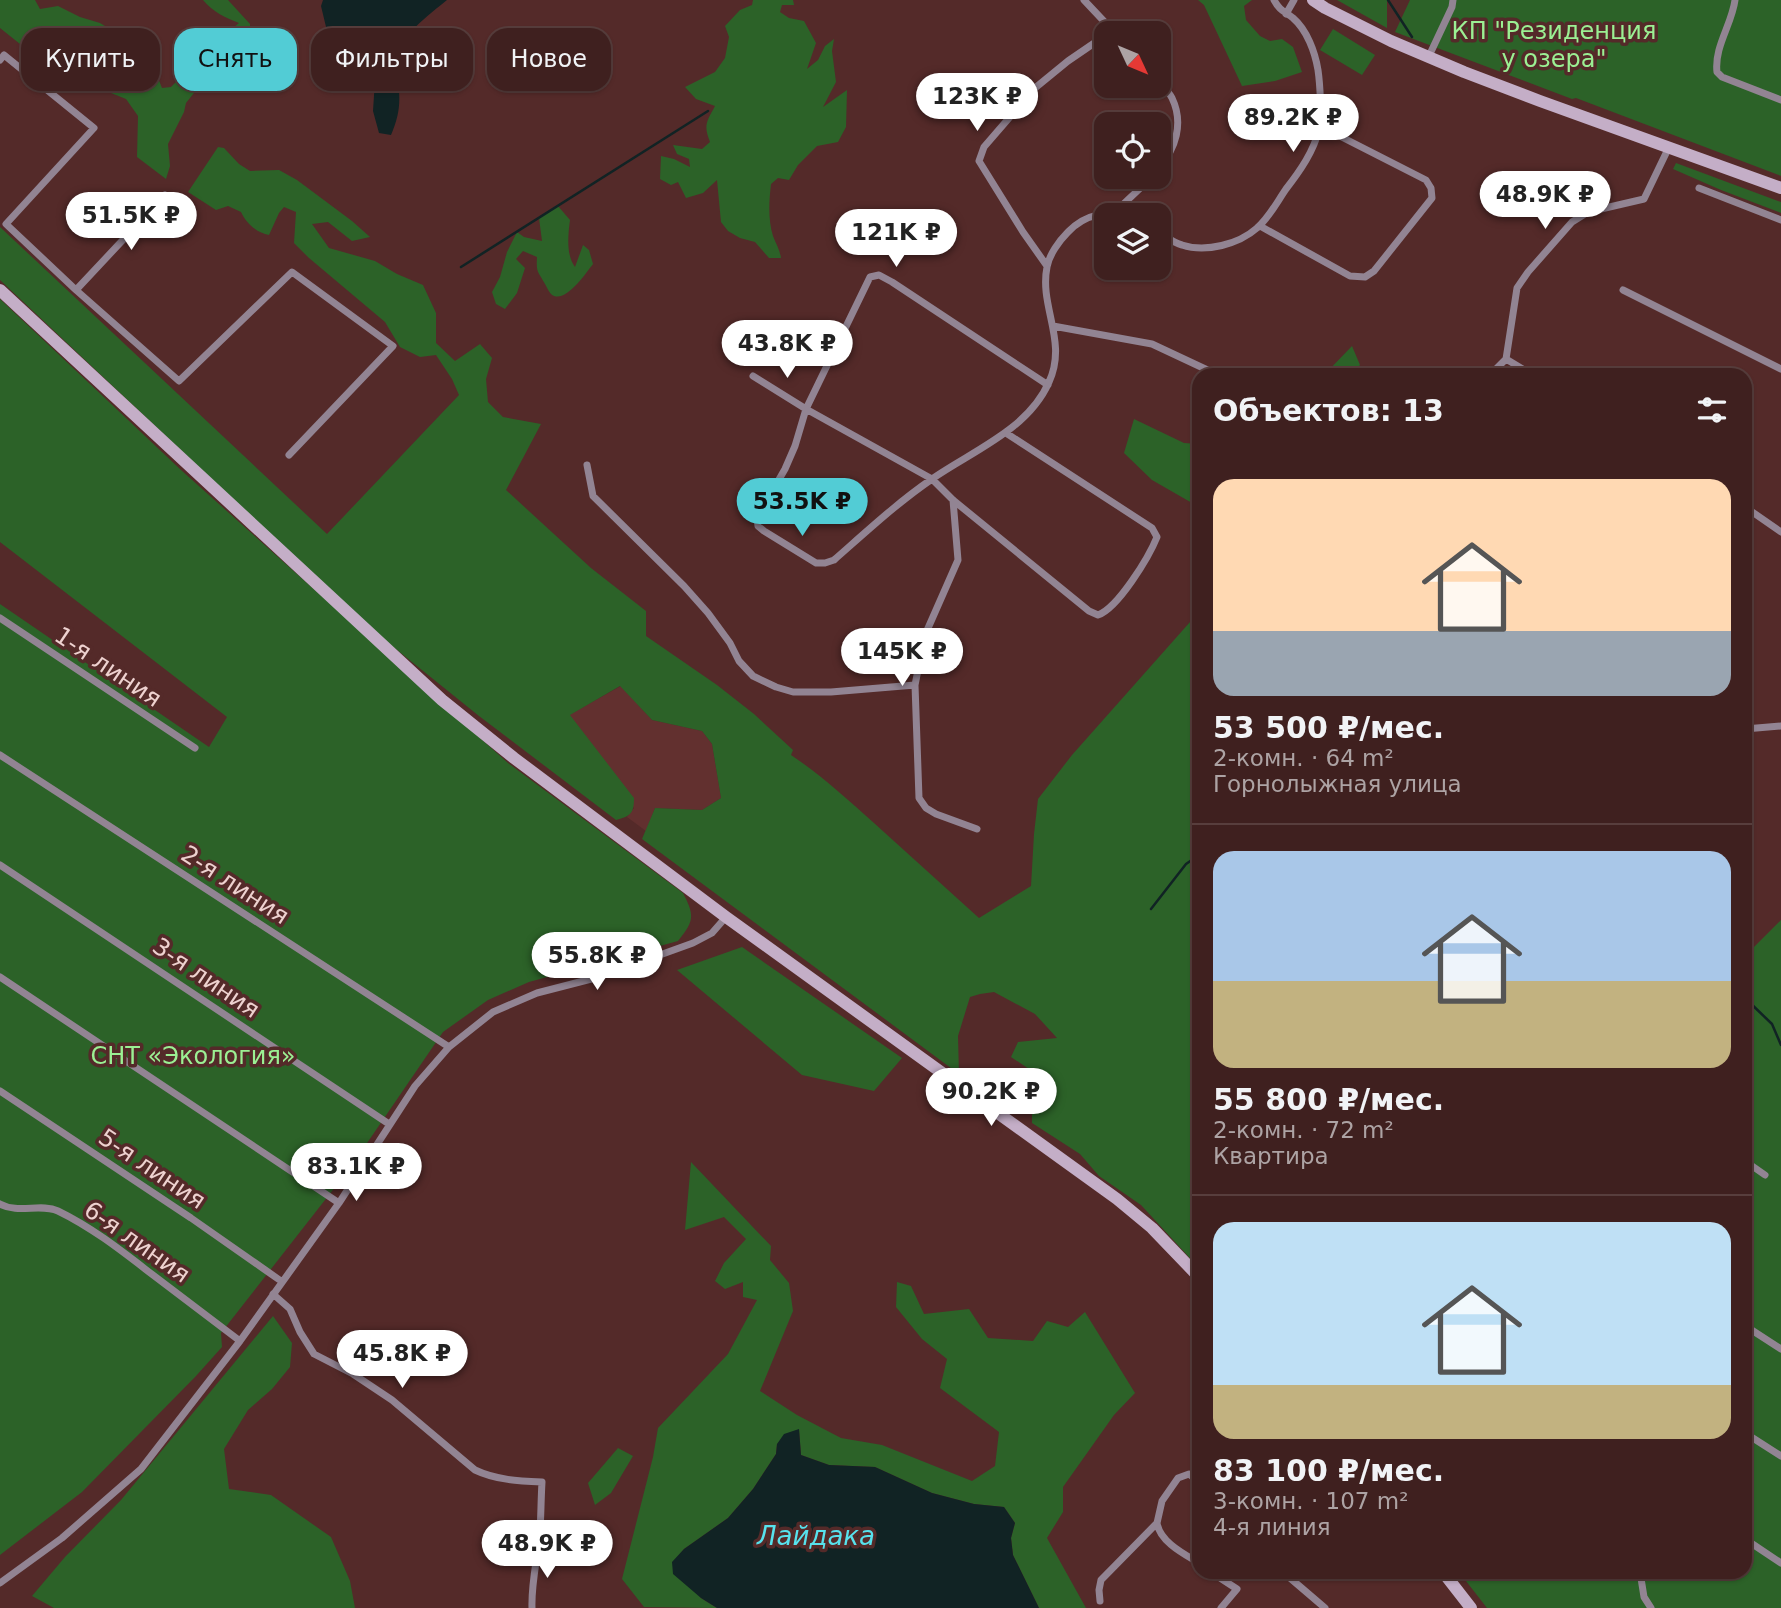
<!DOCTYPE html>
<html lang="ru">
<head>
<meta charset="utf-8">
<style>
  body { margin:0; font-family:"DejaVu Sans",sans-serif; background:#4a2d2c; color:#f1f3f6; height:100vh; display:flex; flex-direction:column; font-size:26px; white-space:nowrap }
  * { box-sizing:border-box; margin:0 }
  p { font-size:23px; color:#ada3a4 }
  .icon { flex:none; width:38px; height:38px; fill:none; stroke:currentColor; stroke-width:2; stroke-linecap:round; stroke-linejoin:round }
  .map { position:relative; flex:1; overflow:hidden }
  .details { position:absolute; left:1192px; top:368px; width:560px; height:1211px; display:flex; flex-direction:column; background:#3f201f; border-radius:21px; box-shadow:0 2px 5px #0004,0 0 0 2px #583e3d }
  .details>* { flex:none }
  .hud { position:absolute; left:21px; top:28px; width:665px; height:63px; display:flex; gap:14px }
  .needle { width:46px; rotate:134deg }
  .fabs { position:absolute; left:1094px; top:21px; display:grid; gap:14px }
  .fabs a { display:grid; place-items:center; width:77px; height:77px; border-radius:14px; background:#3f201f; box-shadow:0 2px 5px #0004,0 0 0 2px #583e3d; font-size:35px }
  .price { position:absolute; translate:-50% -60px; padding:0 16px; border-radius:24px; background:#fff; color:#222; font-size:23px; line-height:46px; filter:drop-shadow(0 2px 4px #0008) }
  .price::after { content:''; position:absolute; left:50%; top:42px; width:21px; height:16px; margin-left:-10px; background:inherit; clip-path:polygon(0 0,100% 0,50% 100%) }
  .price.on { background:#52ccd5; color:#111 }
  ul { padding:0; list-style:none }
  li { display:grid; align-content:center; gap:14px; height:371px; padding:0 21px }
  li+li { border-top:2px solid #583e3d }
  li span { display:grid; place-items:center; height:217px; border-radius:21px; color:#555 }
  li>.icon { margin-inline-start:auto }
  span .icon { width:126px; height:126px; fill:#fffc; stroke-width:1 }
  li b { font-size:30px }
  h2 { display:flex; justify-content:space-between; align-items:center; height:84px; padding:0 21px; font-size:30px }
  .chip { padding:0 24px; border-radius:21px; background:#3f201f; box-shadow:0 2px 5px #0004,0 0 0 2px #583e3d; font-size:24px; line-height:63px }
  .chip.on { background:#52ccd5; color:#111 }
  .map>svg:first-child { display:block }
</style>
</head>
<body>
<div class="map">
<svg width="1781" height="1608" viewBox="0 0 1781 1608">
  <rect width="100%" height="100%" fill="#542a29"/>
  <path fill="#62302f" d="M621,686L652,720L702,731L712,744L721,798L702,810L655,808L646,831L627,817L634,808L569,715Z"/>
  <path fill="#2c6228" d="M0,0H35L40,9L58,6L80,17L100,23L143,49L153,65L162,88L171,87L189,69L198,65L201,57L197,45L183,37L188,28L212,31L223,28L227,33L239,23C226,18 213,12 203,0H228L250,24V29L244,38L231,53L217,64L186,103L184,112L168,144L170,166L166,179L137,157L138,116L126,99L71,77L45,64L0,28Z
    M753,0H793L794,5H782L780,12L789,18L804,21L816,43L807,69L818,60L825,46L834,39L832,51L836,82L823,107L847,90L846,127L838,142L817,146L798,165L789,180L778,178L771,184C769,201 768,220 773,236C776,244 780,250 781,258H769L755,242L740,238L728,231L721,222L717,180L703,193L686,198L678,182L671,185L660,179L661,156L674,159L690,167L689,159L677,154L673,145L702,149L710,142C703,125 707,121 715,106L696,99L685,87L715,72L725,58L729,37L725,26L740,10L752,5Z
    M1198,0H1252L1244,6L1246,20L1260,36L1270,41L1282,39L1293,47L1302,72L1275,81L1242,86L1204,5Z
    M1337,0H1387V28Z
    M1410,0H1781V176L1576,98L1572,99L1395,32Z
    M1333,29L1375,55L1362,75L1320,50Z
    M218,147L224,148L239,164L250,171L279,170L297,180L352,221L370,237L352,241L328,222L312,224L329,248L375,261L397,274L423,285L436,313V343L455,361L480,344L492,358L486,379L488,402L503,417L541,424L506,490L591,568L646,611V636L717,685L754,714L793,750L791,755C821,775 847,799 874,823C909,855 944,886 979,918L1031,886L1034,834L1038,799L1072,755L1198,613L1199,607V1268L1141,1205L1099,1176L1080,1154L1032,1123V1071L1011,1057L1018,1042L1057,1038L1035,1014L994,992L980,994L970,997L958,1036L959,1074L642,839L655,808L702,810L721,798L712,744L702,731L652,720L620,686L570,715L634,798C634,813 631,816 616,820L479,716L371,629L0,280V227L327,534L459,395L452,379L436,355L420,357L400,347L385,322L309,258L294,243L296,212L284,207L279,213L269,235C257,233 246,223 241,212L228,206L216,210L188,192Z
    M1676,163L1781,202V213L1721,190L1673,169Z
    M558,206L570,220C568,235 566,255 575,267L583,245L589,250L593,264C586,273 564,306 551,294C548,291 547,287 545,284C538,271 536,273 537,257L523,251L516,259L525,268L517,293L505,309L496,304L492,292L500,277L507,252L517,232L524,237L542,241L539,218Z
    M0,299L181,470L508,763L683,893C695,916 694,921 678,941L529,982L488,1000L443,1032L350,1168L221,1333L222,1347L196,1376L82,1492L0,1555V604L209,747L227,717L0,542Z
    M1352,346L1360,365L1352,374H1325Z
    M1134,419L1184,443L1199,444V477L1191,485L1199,493V507L1152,480L1124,453Z
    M1781,920V1608H1487L1459,1572H1745V956Z
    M742,947L902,1058L874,1091L802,1075L677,970Z
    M691,1162L771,1246L770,1260L789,1283L793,1311L760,1391L797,1415L841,1438L882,1445L972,1481L995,1466L999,1432L940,1388L947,1359L922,1339L896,1307L897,1282L911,1286L924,1314L969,1309L988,1338L1033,1341L1047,1321L1068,1327L1085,1312L1135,1393L1114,1415L1063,1487V1512L1047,1538L1086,1608H1039L1013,1555L1011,1538L1015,1523L1004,1507L974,1504L932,1493L875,1467L829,1465L801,1455L799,1430L777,1444L776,1454L753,1489L728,1518L684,1549L673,1562L701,1598L717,1608L644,1607L622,1579L653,1457L658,1428L728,1354L757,1300L743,1297V1282L725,1289L715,1281L724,1263L746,1239L724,1217L685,1230Z
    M273,1316L292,1343L290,1367L272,1389L248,1410L224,1449L229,1489L271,1495L331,1537L350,1581L355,1608H54L32,1596L65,1557L121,1500Z
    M618,1448L633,1456L611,1493L595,1505L588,1483Z"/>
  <path fill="#112324" d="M323,0H447C430,14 397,38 394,61C394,67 397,76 398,82C401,103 399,116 391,135L379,133L373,111L375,80L327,31L321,6Z
    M799,1429L801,1455L829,1465L875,1467L932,1493L974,1504L1004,1507L1015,1523L1011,1538L1013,1555L1039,1608H717L701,1598L673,1574L672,1562L684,1549L728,1518L753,1489L776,1454L777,1444L784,1434Z"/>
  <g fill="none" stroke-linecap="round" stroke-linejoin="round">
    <path stroke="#112324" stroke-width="2.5" d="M1388,0L1412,37
      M461,267L708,111
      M1151,909L1186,864L1199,855
      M1745,998L1772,1024L1781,1045"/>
    <path stroke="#928493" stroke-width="7" d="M1084,0L1115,33
      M1735,0C1732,24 1714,47 1717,72L1722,77L1781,100
      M1286,14L1294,0
      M1429,56L1452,7L1453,0
      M0,60L4,55L94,128L6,224L76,290L179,381L292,272L393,346L289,455
      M1158,80C1163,86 1169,92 1172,98C1184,123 1176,149 1158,169
      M1699,188L1781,220
      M1115,212L1152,177
      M1260,226L1350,276L1365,277L1374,271L1432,198L1431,188L1426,180L1320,126
      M1158,232C1165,236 1174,243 1182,245C1206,253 1239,244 1257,228C1269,218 1277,202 1286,189C1300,171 1314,151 1319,129C1322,116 1320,84 1318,70C1315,52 1307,30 1293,18C1284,11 1280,11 1274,0
      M1047,266L1023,232L979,161L984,147L1035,88L1068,61L1106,35
      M76,290L165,195
      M1623,290L1781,369
      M1053,326L1152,344L1216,374
      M1506,359L1531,374
      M1491,374L1506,359L1517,288L1528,272L1572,222L1588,212L1644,199L1669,147
      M753,376L806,409L932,479L953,500L1089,611L1098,615C1118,608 1149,557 1157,537L1152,528L1006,433
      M1048,385L892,282L879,275L870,277L806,409L795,446L785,469L757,518L758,526L764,531L816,563H825L834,560C866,532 897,503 932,479C972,451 1028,430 1049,382C1068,341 1039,307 1047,267C1049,255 1059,241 1068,232C1086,213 1108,211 1132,215
      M587,465L593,496L684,586L708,613L730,643L739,661L753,676L776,687L793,692H831L915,685
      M953,500L958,560L925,635L915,685L919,798L926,808L936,814L977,829
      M1745,507L1781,532
      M0,618L195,748
      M1745,729L1781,726
      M0,755L449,1047
      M0,865L389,1124
      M0,977L339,1203
      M0,1091L191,1218L281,1281
      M1745,1161L1765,1175
      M0,1204C18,1214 41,1203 58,1211C93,1228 123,1252 153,1275C182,1297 211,1319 240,1341
      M273,1294L290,1309L300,1332L314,1354L353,1374L392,1400L475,1470C496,1480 519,1481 542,1482C541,1498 541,1515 540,1531C538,1557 531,1582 532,1608
      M1747,1327L1781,1349
      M1745,1433L1781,1456
      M1157,1523L1162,1501L1178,1478L1189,1474L1199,1482
      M1745,1539L1781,1563
      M1211,1572L1237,1589L1221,1608
      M1283,1572L1325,1608
      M1640,1572L1644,1597L1651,1608
      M0,1583L62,1538L141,1469L240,1341L339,1203L415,1086L449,1047L493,1012L537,993L599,977L693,943L712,933L726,917
      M1100,1601L1099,1590L1101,1580L1157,1523C1160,1542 1184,1554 1199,1563"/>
    <path stroke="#c4aec7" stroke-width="12" d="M1313,0L1325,8L1391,41L1464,72L1540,101L1781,188
      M0,290L442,700L514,758L726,917L1117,1199L1152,1228L1199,1277
      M1443,1572L1471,1608"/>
  </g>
  <g text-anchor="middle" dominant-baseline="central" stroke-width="7" stroke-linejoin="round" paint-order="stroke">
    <g font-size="24" fill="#9bf093" stroke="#542a29">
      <text x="1554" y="31">КП "Резиденция<tspan x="1554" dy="28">у озера"</tspan></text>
      <text x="193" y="1056">СНТ «Экология»</text>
    </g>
    <g font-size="24" fill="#eed2d0" stroke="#542a29">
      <text transform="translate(108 667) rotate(34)">1-я линия</text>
      <text transform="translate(235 885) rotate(33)">2-я линия</text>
      <text transform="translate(206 978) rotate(34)">3-я линия</text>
      <text transform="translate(152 1169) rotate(34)">5-я линия</text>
      <text transform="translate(137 1242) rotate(35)">6-я линия</text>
    </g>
    <g font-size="26" font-style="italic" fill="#57e2ed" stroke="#542a29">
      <text x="816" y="1536">Лайдака</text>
    </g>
  </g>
</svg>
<div class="fabs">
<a><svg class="needle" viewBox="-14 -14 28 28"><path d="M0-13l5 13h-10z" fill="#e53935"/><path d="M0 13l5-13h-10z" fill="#ada3a4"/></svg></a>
<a><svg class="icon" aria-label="locate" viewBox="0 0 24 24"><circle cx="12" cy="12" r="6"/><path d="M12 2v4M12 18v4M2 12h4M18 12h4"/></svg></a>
<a><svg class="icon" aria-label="layers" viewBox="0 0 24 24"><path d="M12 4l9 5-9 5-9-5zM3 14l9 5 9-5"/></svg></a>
</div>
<b class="price" style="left:977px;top:133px">123K ₽</b>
<b class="price" style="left:1293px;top:154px">89.2K ₽</b>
<b class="price" style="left:1545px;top:231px">48.9K ₽</b>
<b class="price" style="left:131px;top:252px">51.5K ₽</b>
<b class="price" style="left:896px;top:269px">121K ₽</b>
<b class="price" style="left:787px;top:380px">43.8K ₽</b>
<b class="price on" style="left:802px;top:538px">53.5K ₽</b>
<b class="price" style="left:902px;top:688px">145K ₽</b>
<b class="price" style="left:597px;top:992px">55.8K ₽</b>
<b class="price" style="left:991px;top:1128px">90.2K ₽</b>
<b class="price" style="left:356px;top:1203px">83.1K ₽</b>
<b class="price" style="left:402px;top:1390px">45.8K ₽</b>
<b class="price" style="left:547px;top:1580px">48.9K ₽</b>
<div class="hud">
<a class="chip">Купить</a>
<a class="chip on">Снять</a>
<a class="chip">Фильтры</a>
<a class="chip">Новое</a>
</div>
<section class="details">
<h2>Объектов: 13<svg class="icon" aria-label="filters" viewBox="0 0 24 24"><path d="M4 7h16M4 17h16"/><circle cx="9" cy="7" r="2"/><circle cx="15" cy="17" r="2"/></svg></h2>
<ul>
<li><span style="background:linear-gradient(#ffd9b3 70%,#9aa5b1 0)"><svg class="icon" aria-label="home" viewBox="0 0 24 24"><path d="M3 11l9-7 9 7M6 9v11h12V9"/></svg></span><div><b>53 500 ₽/мес.</b><p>2-комн. · 64 m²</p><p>Горнолыжная улица</p></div></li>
<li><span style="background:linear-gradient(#a9c7e8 60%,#c2b280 0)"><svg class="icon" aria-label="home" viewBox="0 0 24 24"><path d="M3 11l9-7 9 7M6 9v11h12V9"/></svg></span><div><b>55 800 ₽/мес.</b><p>2-комн. · 72 m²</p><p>Квартира</p></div></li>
<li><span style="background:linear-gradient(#bfe0f5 75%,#c2b280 0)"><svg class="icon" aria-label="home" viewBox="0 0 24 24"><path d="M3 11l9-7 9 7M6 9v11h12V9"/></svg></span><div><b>83 100 ₽/мес.</b><p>3-комн. · 107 m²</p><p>4-я линия</p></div></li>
</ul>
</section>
</div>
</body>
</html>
